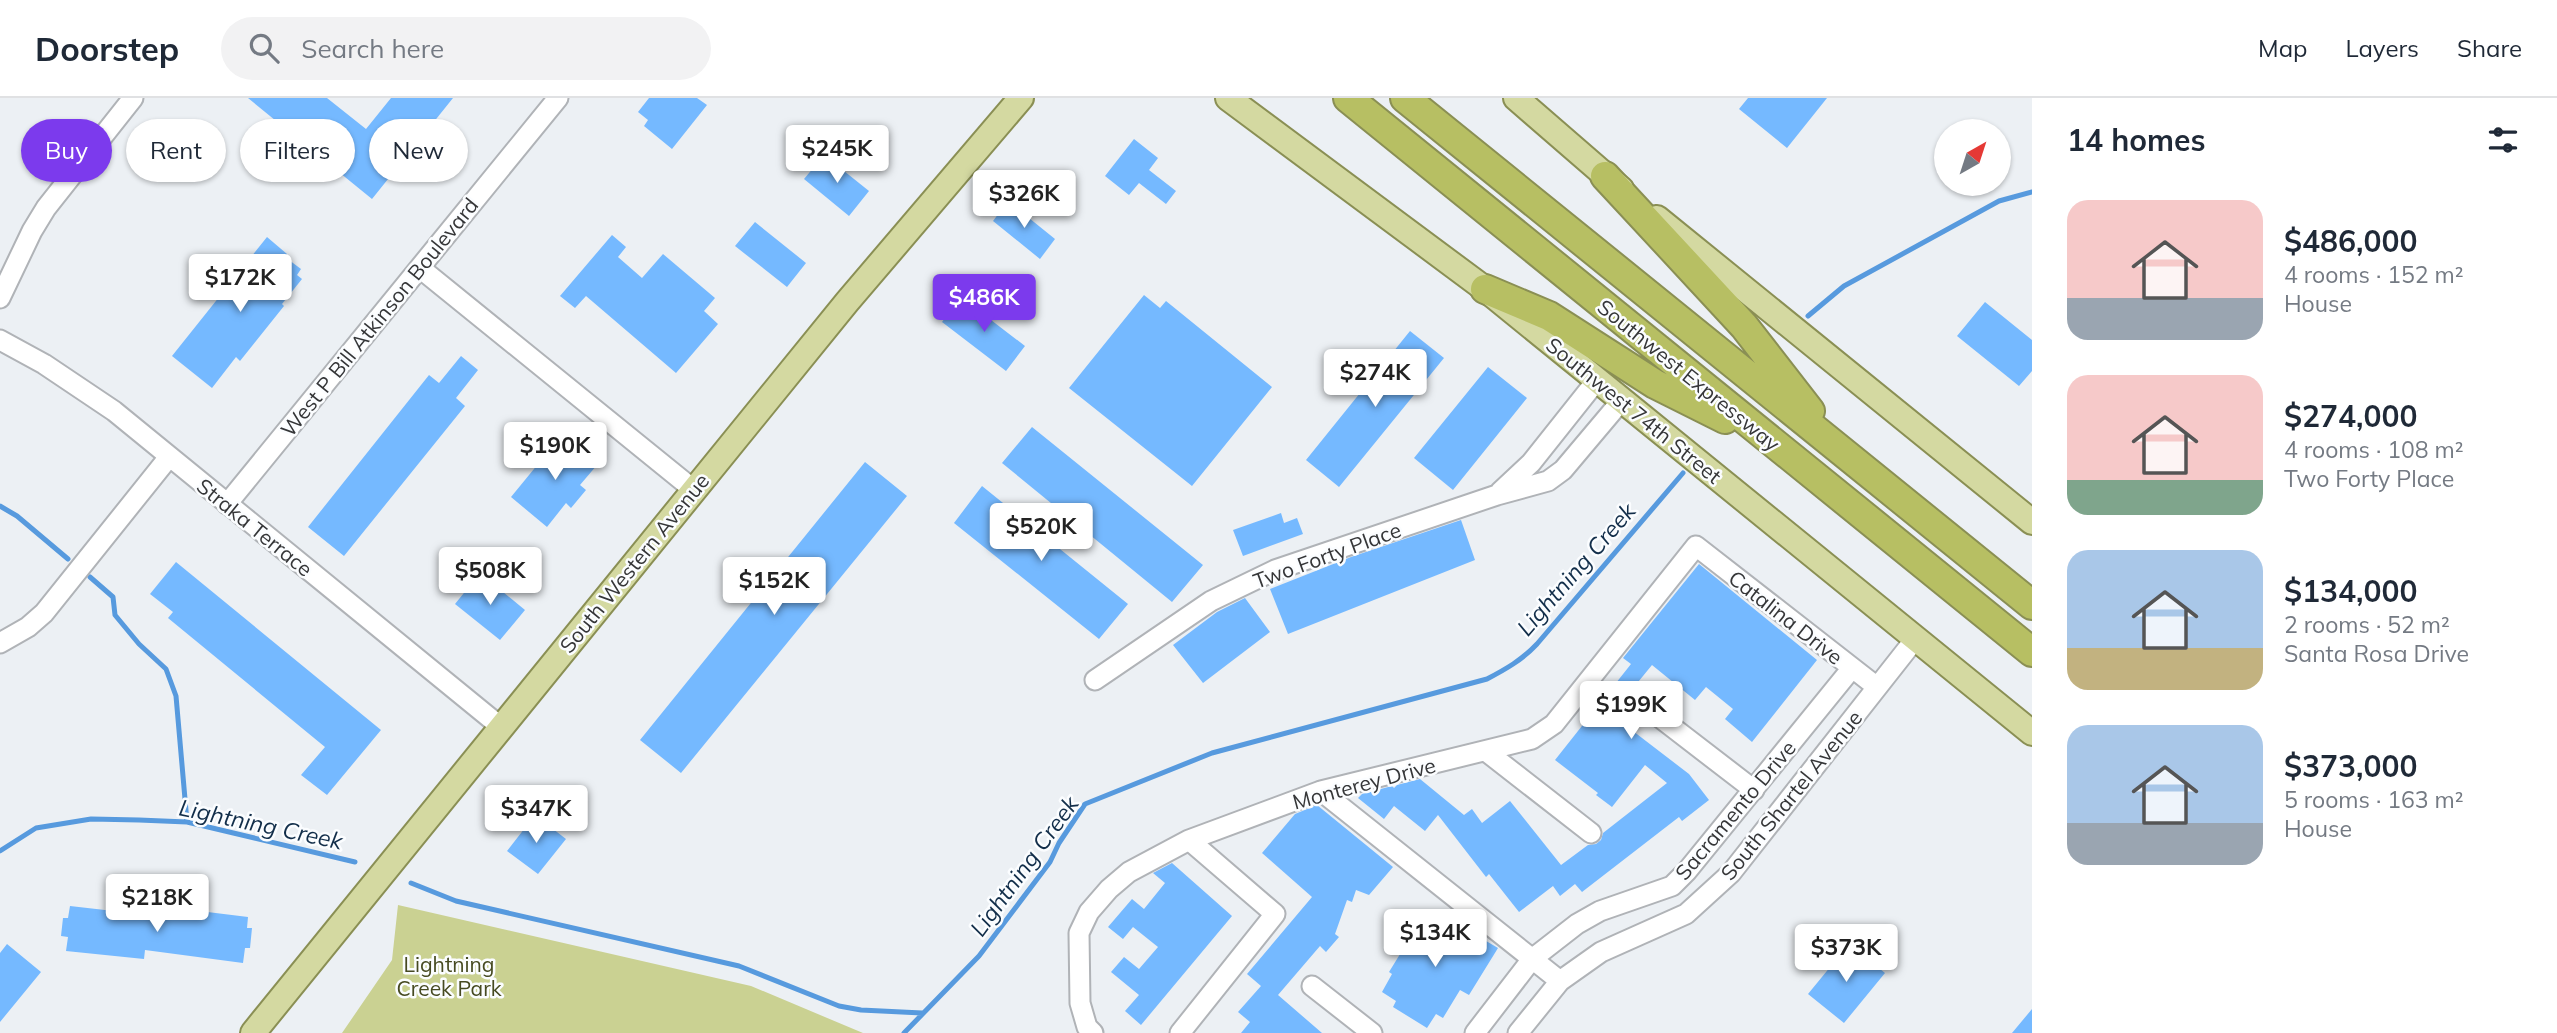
<!DOCTYPE html>
<html lang="en">
<head>
<meta charset="utf-8">
<style>
  body { margin:0; font-family:Mulish,sans-serif; background:#f2f2f3; color:#1f2937; height:100vh; display:flex; flex-direction:column; font-size:26px; white-space:nowrap }
  * { box-sizing:border-box; margin:0 }
  p { font-size:23px; color:#747a83 }
  .icon { flex:none; width:38px; height:38px; fill:none; stroke:currentColor; stroke-width:2; stroke-linecap:round; stroke-linejoin:round }
  .map { position:relative; flex:1; overflow:hidden }
  .details { display:flex; flex-direction:column; background:#fff; width:525px }
  .details>* { flex:none }
  .banner { position:absolute; left:21px; top:21px; width:665px; height:63px; display:flex; gap:14px }
  .needle { width:46px; rotate:39deg }
  .fabs { position:absolute; left:1934px; top:21px; display:grid; gap:14px }
  .fabs a { display:grid; place-items:center; width:77px; height:77px; border-radius:50%; background:#fff; box-shadow:0 2px 5px #0004; font-size:35px }
  .price { position:absolute; translate:-50% -60px; padding:0 16px; border-radius:7px; background:#fff; color:#222; font-size:23px; line-height:46px; filter:drop-shadow(0 2px 4px #0008) }
  .price::after { content:''; position:absolute; left:50%; top:42px; width:21px; height:16px; margin-left:-10px; background:inherit; clip-path:polygon(0 0,100% 0,50% 100%) }
  .price.active { background:#7c3aed; color:#fff }
  ul { padding:0; list-style:none }
  li { display:flex; align-items:center; gap:21px; height:175px; padding:0 35px }
  li span { display:grid; place-items:center; flex:none; width:196px; height:140px; border-radius:21px; color:#555 }
  li>.icon { margin-inline-start:auto }
  span .icon { width:84px; height:84px; fill:#fffc; stroke-width:1 }
  li b { font-size:30px }
  h2 { display:flex; justify-content:space-between; align-items:center; height:84px; padding:0 35px; font-size:30px }
  .tag { padding:0 24px; border-radius:32px; background:#fff; box-shadow:0 2px 5px #0004; font-size:24px; line-height:63px }
  .tag.active { background:#7c3aed; color:#fff }
  header { display:flex; align-items:center; gap:42px; box-sizing:border-box; height:98px; padding:0 35px; background:#fff; border-bottom:2px solid #e0e1e3 }
  header strong { font-size:33px }
  nav { display:flex; gap:38px; margin-inline-start:auto; font-size:24px }
  .search { width:490px; height:63px; background:#f2f2f3; display:flex; align-items:center; gap:18px; box-sizing:border-box; padding:0 24px; border-radius:38px; color:#747a83; font-size:26px }
  main { display:flex; flex:1; min-height:0 }
  .map>svg:first-child { display:block }
</style>
</head>
<body>
<header>
<strong>Doorstep</strong>
<div class="search"><svg class="icon" aria-label="search" viewBox="0 0 24 24"><circle cx="10" cy="10" r="6"/><path d="M15 15l6 6"/></svg>Search here</div>
<nav><a>Map</a><a>Layers</a><a>Share</a></nav>
</header>
<main>
<div class="map">
<svg width="2032" height="935" viewBox="0 0 2032 935">
  <rect width="100%" height="100%" fill="#ecf0f4"/>
  <path fill="#cad192" d="M398,807L751,888L863,935H342L392,862Z"/>
  <g fill="none" stroke-linecap="round" stroke-linejoin="round">
    <path stroke="#579ade" stroke-width="5" d="M1808,218L1844,188L1999,103L2032,94
      M0,408L17,418L68,461
      M90,479L113,499L115,517L139,546L166,571L176,598L187,724
      M0,753L36,730L91,721L139,722L187,724L355,764
      M411,785L456,803L739,868L839,908L861,912L922,915
      M904,935L979,858L1050,764L1059,745L1085,706L1212,655L1487,581C1506,571 1522,562 1537,546L1683,375"/>
  </g>
  <path fill="#75b9ff" d="M248,0H327L366,31L391,0H453L372,101Z
    M649,0H697L707,7L672,51L644,28L648,22L638,14Z
    M1748,0H1827L1787,50L1739,11Z
    M1134,41L1158,60L1149,72L1176,93L1166,106L1139,85L1129,97L1105,78Z
    M824,57L869,93L849,118L804,81Z
    M1008,103L1055,141L1040,161L993,123Z
    M755,124L806,165L787,189L735,148Z
    M612,137L626,149L618,159L642,180L663,156L715,200L704,213L718,226L676,275L586,198L575,210L560,198Z
    M267,139L287,156L285,159L301,171L297,177L302,181L282,206L284,208L240,263L236,259L212,290L172,258Z
    M1144,197L1160,210L1166,203L1272,289L1192,388L1069,290Z
    M961,199L1025,248L1006,273L942,224Z
    M1985,204L2032,242V273L2019,288L1957,238Z
    M1410,233L1444,260L1339,389L1306,362Z
    M461,258L478,272L456,300L465,308L344,458L308,429L429,277L439,285Z
    M1488,269L1527,300L1453,392L1414,360Z
    M1032,329L1203,467L1172,504L1002,365Z
    M561,338L597,367L580,387L586,392L571,410L566,405L547,429L511,399Z
    M865,364L907,398L681,675L640,642Z
    M982,388L1128,506L1099,541L954,425Z
    M1281,415L1284,425L1297,420L1303,436L1243,458L1233,432Z
    M1461,422L1475,462L1288,536L1270,491L1351,459Z
    M176,464L381,632L327,697L301,677L325,649L168,520L173,514L150,496Z
    M1699,466L1817,562L1752,644L1725,621L1733,611L1706,589L1695,602L1652,567L1634,589L1637,592L1624,608L1638,618L1629,630L1689,676L1709,702L1682,723L1679,719L1582,794L1575,786L1560,798L1553,788L1519,814L1489,776L1486,779L1438,717L1425,733L1394,708L1384,721L1358,700L1362,696L1392,688L1394,690L1397,687L1420,681L1464,717L1472,711L1482,725L1510,703L1561,767L1588,747L1596,746L1601,742L1603,735L1667,685L1645,667L1612,709L1596,697L1598,695L1555,662L1631,566L1623,560Z
    M480,475L525,512L500,542L455,506Z
    M1245,500L1270,534L1203,585L1173,547L1217,514Z
    M1317,707L1393,769L1369,797L1356,792L1352,804L1347,802L1335,836L1339,839L1326,854L1320,848L1278,897L1322,935H1241L1250,924L1238,914L1261,888L1247,876L1312,799L1262,755L1295,716Z
    M535,717L566,741L538,776L507,753Z
    M1172,765L1232,818L1141,927L1125,913L1139,897L1111,874L1124,859L1139,871L1158,849L1133,829L1123,841L1108,829L1132,801L1144,811L1165,785L1153,775Z
    M70,808L166,819L167,809L248,819L247,830H252L250,850H245L243,865L145,852L144,861L66,853L68,839L61,838L63,820H68Z
    M1418,814L1459,839L1464,830L1498,850L1469,897L1460,892L1443,920L1436,916L1427,930L1393,909L1396,903L1382,894L1392,876L1389,874L1405,848L1399,845Z
    M7,846L41,874L0,924V855Z
    M1849,846L1885,875L1844,925L1808,896Z
    M2032,911V935H2012Z"/>
  <g fill="none" stroke-linecap="round" stroke-linejoin="round">
    <g stroke="#b0b3b7" stroke-width="23">
      <path id="minor" d="M420,170L694,392
        M0,200L32,133L46,110L133,0
        M0,242L44,266L114,313L501,629
        M1500,394L1531,365L1597,282
        M227,406L558,0
        M0,545L28,529L44,515L169,359
        M1095,582L1211,503L1275,472L1497,397L1548,383L1563,372L1622,302
        M1654,615L1754,692
        M1487,654L1591,735
        M1321,693L1560,883
        M1312,888L1372,935
        M1093,935L1087,929L1080,905L1079,835L1089,814L1109,791L1129,774L1189,742L1321,693L1532,641L1554,626L1696,448L1877,589
        M1180,935L1275,816L1189,742
        M1475,935L1532,861L1577,826L1600,813L1672,788L1687,773L1852,570
        M1518,935L1560,883L1601,854L1686,816L1731,775L1916,540"/>
    </g>
    <g stroke="#8a8f54" stroke-width="28">
      <path id="major" d="M1228,0L1485,191L2032,635
        M1516,0L1621,91
        M1657,120L2032,424
        M253,935L847,204L1021,0"/>
    </g>
    <g stroke="#8a8f54" stroke-width="32">
      <path id="highway" d="M1348,0L2032,554
        M1405,0L2032,507
        M1605,78L1744,228L1810,313
        M1485,191L1549,218L1655,286L1725,321"/>
    </g>
    <use href="#minor" stroke="#fff" stroke-width="19"/>
    <use href="#major" stroke="#d4d9a1" stroke-width="24"/>
    <use href="#highway" stroke="#b7bf63" stroke-width="28"/>
  </g>
  <g text-anchor="middle" dominant-baseline="central" stroke-width="5" stroke-linejoin="round" paint-order="stroke">
    <g font-size="21" fill="#353638" stroke="#fbfdff">
      <text transform="translate(379 219) rotate(-51)">West P Bill Atkinson Boulevard</text>
      <text transform="translate(1689 277) rotate(39)">Southwest Expressway</text>
      <text transform="translate(1634 312) rotate(39)">Southwest 74th Street</text>
      <text transform="translate(255 429) rotate(39)">Straka Terrace</text>
      <text transform="translate(1327 457) rotate(-20)">Two Forty Place</text>
      <text transform="translate(634 465) rotate(-51)">South Western Avenue</text>
      <text transform="translate(1786 519) rotate(38)">Catalina Drive</text>
      <text transform="translate(1364 685) rotate(-15)">Monterey Drive</text>
      <text transform="translate(1791 697) rotate(-51)">South Shartel Avenue</text>
      <text transform="translate(1735 712) rotate(-50)">Sacramento Drive</text>
    </g>
    <g font-size="21" fill="#464a21" stroke="#fbfdff">
      <text x="449" y="866">Lightning<tspan x="449" dy="24">Creek Park</tspan></text>
    </g>
    <g font-size="23" font-style="italic" fill="#122e4a" stroke="#fbfdff">
      <text transform="translate(1576 471) rotate(-49)">Lightning Creek</text>
      <text transform="translate(261 726) rotate(12)">Lightning Creek</text>
      <text transform="translate(1024 768) rotate(-54)">Lightning Creek</text>
    </g>
  </g>
</svg>
<div class="fabs">
<a><svg class="needle" viewBox="-14 -14 28 28"><path d="M0-13l5 13h-10z" fill="#e53935"/><path d="M0 13l5-13h-10z" fill="#747a83"/></svg></a>
</div>
<b class="price" style="left:837px;top:87px">$245K</b>
<b class="price" style="left:1024px;top:132px">$326K</b>
<b class="price" style="left:240px;top:216px">$172K</b>
<b class="price active" style="left:984px;top:236px">$486K</b>
<b class="price" style="left:1375px;top:311px">$274K</b>
<b class="price" style="left:555px;top:384px">$190K</b>
<b class="price" style="left:1041px;top:465px">$520K</b>
<b class="price" style="left:490px;top:509px">$508K</b>
<b class="price" style="left:774px;top:519px">$152K</b>
<b class="price" style="left:1631px;top:643px">$199K</b>
<b class="price" style="left:536px;top:747px">$347K</b>
<b class="price" style="left:157px;top:836px">$218K</b>
<b class="price" style="left:1435px;top:871px">$134K</b>
<b class="price" style="left:1846px;top:886px">$373K</b>
<div class="banner">
<a class="tag active">Buy</a>
<a class="tag">Rent</a>
<a class="tag">Filters</a>
<a class="tag">New</a>
</div>
</div>
<section class="details">
<h2>14 homes<svg class="icon" aria-label="filters" viewBox="0 0 24 24"><path d="M4 7h16M4 17h16"/><circle cx="9" cy="7" r="2"/><circle cx="15" cy="17" r="2"/></svg></h2>
<ul>
<li><span style="background:linear-gradient(#f6c9c9 70%,#9aa5b1 0)"><svg class="icon" aria-label="home" viewBox="0 0 24 24"><path d="M3 11l9-7 9 7M6 9v11h12V9"/></svg></span><div><b>$486,000</b><p>4 rooms · 152 m²</p><p>House</p></div></li>
<li><span style="background:linear-gradient(#f6c9c9 75%,#7fa58c 0)"><svg class="icon" aria-label="home" viewBox="0 0 24 24"><path d="M3 11l9-7 9 7M6 9v11h12V9"/></svg></span><div><b>$274,000</b><p>4 rooms · 108 m²</p><p>Two Forty Place</p></div></li>
<li><span style="background:linear-gradient(#a9c7e8 70%,#c2b280 0)"><svg class="icon" aria-label="home" viewBox="0 0 24 24"><path d="M3 11l9-7 9 7M6 9v11h12V9"/></svg></span><div><b>$134,000</b><p>2 rooms · 52 m²</p><p>Santa Rosa Drive</p></div></li>
<li><span style="background:linear-gradient(#a9c7e8 70%,#9aa5b1 0)"><svg class="icon" aria-label="home" viewBox="0 0 24 24"><path d="M3 11l9-7 9 7M6 9v11h12V9"/></svg></span><div><b>$373,000</b><p>5 rooms · 163 m²</p><p>House</p></div></li>
</ul>
</section>
</main>
</body>
</html>
